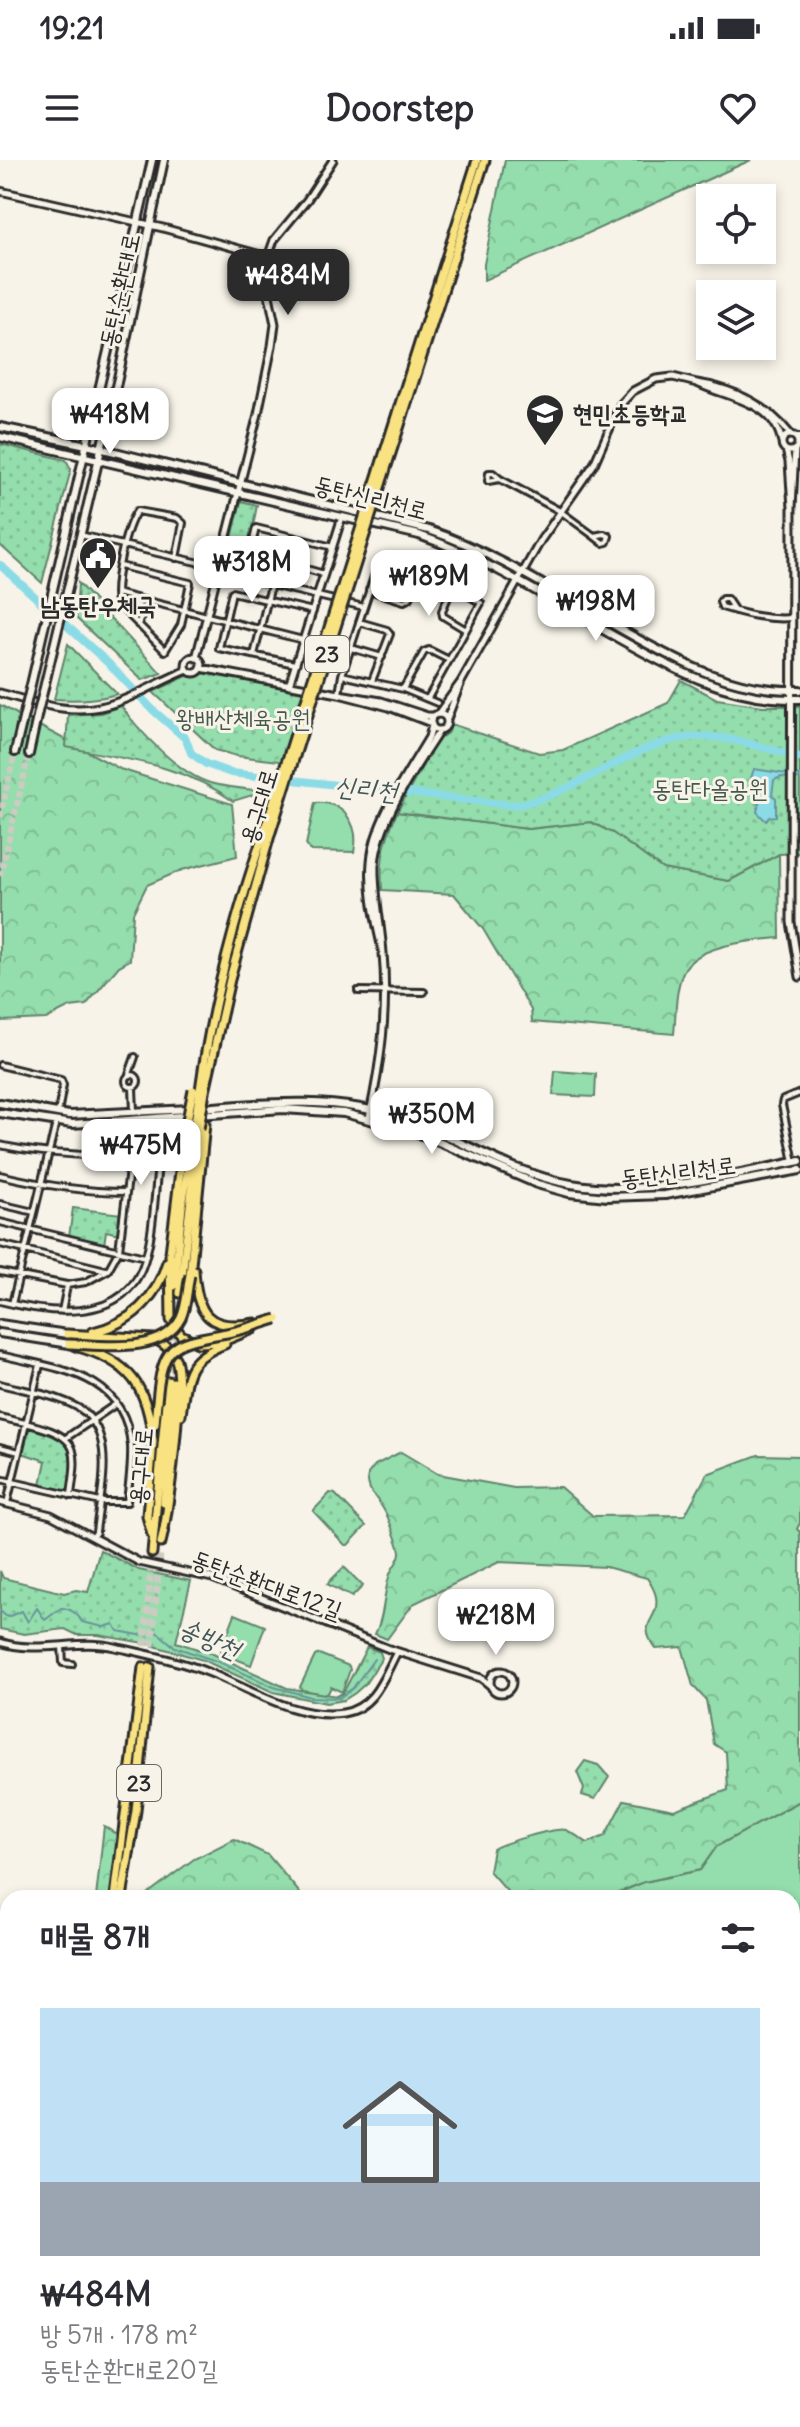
<!DOCTYPE html>
<html lang="ko">
<head>
<meta charset="utf-8">
<style>
  body { margin:0; font-family:Delius,"Poor Story",sans-serif; background:#f2f2f3; color:#2b2b33; height:100vh; display:flex; flex-direction:column; font-size:30px; white-space:nowrap }
  * { box-sizing:border-box; margin:0 }
  p { font-size:26px; color:#7c7c81 }
  .icon { flex:none; width:44px; height:44px; fill:none; stroke:currentColor; stroke-width:2; stroke-linecap:round; stroke-linejoin:round }
  .map { position:relative; flex:1; overflow:hidden }
  .side { position:absolute; left:0px; top:1730px; width:800px; height:538px; display:flex; flex-direction:column; background:#fff; border-radius:24px 24px 0 0; box-shadow:0 4px 12px #0003 }
  .side>* { flex:none }
  .tools { position:absolute; left:696px; top:24px; display:grid; gap:16px }
  .tools a { display:grid; place-items:center; width:80px; height:80px; border-radius:0px; background:#fff; box-shadow:0 4px 12px #0003; font-size:40px }
  .price { position:absolute; translate:-50% -68px; padding:0 18px; border-radius:16px; background:#fff; color:#222; font-size:26px; line-height:52px; filter:drop-shadow(0 2px 4px #0008) }
  .price::after { content:''; position:absolute; left:50%; top:48px; width:24px; height:18px; margin-left:-12px; background:inherit; clip-path:polygon(0 0,100% 0,50% 100%) }
  .price.on { background:#2b2b2b; color:#fff }
  ul { padding:0; list-style:none }
  li { display:grid; align-content:center; gap:16px; height:424px; padding:0 40px }
  li span { display:grid; place-items:center; height:248px; border-radius:0px; color:#555 }
  li>.icon { margin-inline-start:auto }
  span .icon { width:144px; height:144px; fill:#fffc; stroke-width:1 }
  li b { font-size:34px }
  h2 { display:flex; justify-content:space-between; align-items:center; height:96px; padding:0 40px; font-size:34px }
  .status { display:flex; justify-content:space-between; align-items:center; height:56px; padding:0 40px; background:#fff; direction:ltr }
  .status svg { height:22px; fill:currentColor }
  header { display:flex; justify-content:space-between; align-items:center; height:104px; padding:0 40px; background:#fff; font-size:36px; font-weight:700 }
  .map>svg:first-child { display:block }
</style>
</head>
<body>
<div class="status"><b>19:21</b><svg viewBox="0 0 49 12"><path d="M0 12V9h3v3zM5 12V6h3v6zM10 12V3h3v9zM15 12V0h3v12zM26 1h20v11H26zM47 4h2v5h-2z"/></svg></div>
<header><svg class="icon" aria-label="menu" viewBox="0 0 24 24"><path d="M4 6h16M4 12h16M4 18h16"/></svg>Doorstep<svg class="icon" aria-label="heart" viewBox="0 0 24 24"><path d="M12 20l-8-8c-3-5 5-10 8-4 3-6 11-1 8 4z"/></svg></header>
<div class="map">
<svg width="800" height="2267" viewBox="0 0 800 2267">
  <defs>
    <pattern id="forest-crowns" width="20" height="18" patternUnits="userSpaceOnUse" patternTransform="scale(2)"><rect width="20" height="18" fill="#94ddac"/><path d="M2 6a3 3 0 1 1 6 0M12 15a3 3 0 1 1 6 0" fill="none" stroke="#80be94"/></pattern>
    <pattern id="park-dots" width="8" height="8" patternUnits="userSpaceOnUse" patternTransform="scale(2)"><rect width="8" height="8" fill="#94ddac"/><path d="M2 2h.1M6 6h.1" fill="none" stroke="#80be94" stroke-width="1.8" stroke-linecap="round"/></pattern>
  </defs>
  <rect width="100%" height="100%" fill="#f7f3e8"/>
  <filter id="ink" filterUnits="userSpaceOnUse"><feTurbulence type="fractalNoise" baseFrequency=".0125" numOctaves="2"/><feDisplacementMap in="SourceGraphic" scale="16" xChannelSelector="R" yChannelSelector="G"/><feConvolveMatrix kernelMatrix="1 2 1 2 8 2 1 2 1" color-interpolation-filters="sRGB"/></filter>
  <g filter="url(#ink)">
    <path fill="#94ddac" stroke="#60846c" stroke-width="2" d="M315,643C344,641 360,665 354,692L311,691L306,685Z
      M555,911L596,914L595,937L553,935Z
      M235,1454L265,1466L251,1505L220,1493Z
      M319,1494L349,1506L350,1510L342,1532L331,1527L327,1535L302,1530L300,1527L315,1496Z
      M800,1641V2267H486L485,2260H792V1738H606L644,1722L700,1710L717,1686Z"/>
    <path fill="url(#forest-crowns)" stroke="#60846c" stroke-width="2" d="M505,0H751L484,120V104Z
      M0,545L120,609L232,644L237,696L182,710L147,725L133,753L130,800L119,806L86,845L70,847L46,859L0,861Z
      M397,652L528,669L591,662L613,673L663,709L729,721L779,694L780,778C753,781 696,784 683,812C675,831 676,854 674,874L532,862L531,850L483,769L454,734L382,730C380,697 384,682 397,652Z
      M401,1292L438,1314L514,1328L560,1327L593,1356L685,1355L707,1314L758,1295L800,1296V1363L797,1369L800,1372V1641L717,1686L700,1710L644,1722L606,1738H513L489,1711L493,1689C503,1683 555,1667 566,1670C573,1673 581,1679 588,1683L605,1676L624,1640L674,1650L728,1630L726,1592L714,1584L706,1540L693,1526L682,1487L656,1489C635,1461 660,1462 656,1437C655,1430 651,1424 647,1418L606,1407L499,1402L413,1444L387,1479L375,1474C385,1456 383,1433 390,1414C393,1406 400,1400 400,1392C400,1388 388,1356 385,1352C378,1337 366,1333 368,1314L375,1305Z
      M104,1666L120,1677L109,1738H96Z
      M234,1679L268,1695L304,1738H142L194,1699Z
      M76,2260H197V2267H62Z
      M339,2260H473L472,2267H338Z"/>
    <path fill="url(#park-dots)" stroke="#60846c" stroke-width="2" d="M0,284L66,300L71,309L42,423L0,385Z
      M241,341L257,345L248,394L240,405H231L227,399Z
      M78,423L161,513H162L142,520L76,458Z
      M68,484L117,534C95,540 77,541 54,539Z
      M204,513L307,532L287,602L237,596L215,590L153,532L191,514Z
      M681,520L717,539L763,546H800V693L779,694L729,721L663,709L613,673L591,662L528,669L397,652L437,580L449,572L451,564L539,593L563,590L668,543Z
      M121,546C141,573 178,613 210,623C228,628 247,629 266,631L233,641C184,605 124,599 66,587L68,555L101,553Z
      M73,1048L122,1054L119,1074L106,1071L104,1085L69,1077Z
      M26,1264L66,1278L74,1294L71,1336L40,1329L46,1301L19,1292Z
      M330,1333L335,1334L366,1366L348,1385H345L313,1351Z
      M100,1390L139,1410L191,1421L176,1482L213,1494L287,1528L337,1536L343,1533L367,1487L380,1492L382,1498L365,1524L355,1533L344,1540L326,1543L273,1532L203,1500L144,1483L98,1475H77L65,1469L24,1474L0,1469V1411L3,1418L64,1433L76,1430L88,1432Z
      M344,1407L363,1426L352,1437L327,1424Z
      M585,1601L598,1605L609,1617L595,1639L582,1635L584,1629L577,1612Z"/>
    <path fill="#8bdbe6" stroke="#65959b" stroke-width="2" d="M754,609L800,616V619L781,617L774,620L772,635L776,638V656L769,657L766,661L757,652C761,632 764,635 751,618Z"/>
    <g fill="none" stroke-linecap="round" stroke-linejoin="round">
      <path stroke="#65959b" stroke-width="2" d="M0,1451L7,1457L22,1451L28,1462L37,1448L45,1460L61,1448C70,1448 78,1454 82,1462L104,1467L114,1464L118,1471L139,1475L157,1472L175,1487L219,1502L274,1527L311,1537L339,1538L353,1528L374,1499
        M11,2267L12,2260"/>
      <path stroke="#8bdbe6" stroke-width="8" d="M0,405L108,503L154,551L186,579L191,593L206,604L231,613L512,645C572,639 631,582 691,577C727,574 765,589 800,597"/>
      <path stroke="#cecbc2" stroke-width="6" stroke-dasharray="6 3" stroke-linecap="butt" d="M0,657L15,592
        M0,716L29,594"/>
      <path stroke="#cecbc2" stroke-width="7" stroke-dasharray="7 3.5" stroke-linecap="butt" d="M168,1221L172,1167
        M173,1222L180,1133
        M143,1507L152,1393
        M150,1507L160,1393"/>
      <g stroke="#2b2b2b" stroke-width="10">
        <path id="minor" d="M795,277H800
          M798,282L800,281
          M489,313H493L500,319L488,321Z
          M500,319L560,351L594,376
          M604,374L609,376L607,382L603,383L594,376Z
          M80,375L209,405L271,425L364,447
          M120,406L190,423L181,465L165,491L117,443C113,424 125,367 137,351L177,358L183,363L176,398
          M324,414L250,393L256,368L333,387
          M453,426L442,451L443,456L466,470
          M369,430L404,441L410,438L420,413
          M116,433L303,480
          M735,451L727,439H722L720,442L722,447C745,454 767,460 791,458
          M359,462L387,470L390,474L372,521
          M138,465L147,441
          M351,488L382,497
          M254,495L277,401
          M295,504L219,488L232,432L313,451
          M342,515L403,529L437,543
          M403,529L424,492L429,490L449,500
          M339,534L342,515L378,404L382,402L445,421L481,443L428,538
          M358,831L424,832
          M0,905L61,920L63,925L58,953
          M129,914L135,897
          M126 921a6 6 0 1 1 12 0a6 6 0 1 1-12 0Z
          M133,928L134,951
          M0,985C52,997 104,993 156,1002L158,1005C154,1038 154,1077 142,1108C119,1165 46,1153 0,1141
          M794,1002L782,945L783,940L800,933
          M0,1015C42,1025 83,1032 126,1032
          M0,1044L34,1052
          M0,1062L145,1097
          M0,1084L106,1110
          M0,1112L67,1125L86,1122L108,1110L119,1090L135,962
          M12,1144L56,963
          M62,1151L67,1126
          M0,1195C56,1209 125,1212 131,1286C132,1304 129,1323 127,1342H100L0,1319
          M0,1224C23,1230 51,1234 73,1245C120,1267 100,1332 96,1372L93,1377
          M0,1257C20,1263 68,1268 73,1291C77,1304 72,1322 71,1336
          M66,1278L116,1244
          M0,1287L19,1292
          M7,1343L40,1205
          M62,1486L63,1503L72,1504
          M214,2267L216,2260
          M260,2267L262,2260
          M477,2267L478,2260"/>
      </g>
      <g stroke="#2b2b2b" stroke-width="11">
        <path id="tertiary" d="M0,31L163,68L268,97
          M782 283a8 8 0 1 1 16 0a8 8 0 1 1-16 0Z
          M782,283C775,241 730,239 697,223C735,229 767,245 791,275
          M786,290L789,302L792,348L795,289
          M792,348L791,762L800,817
          M186 505a8 8 0 1 1 16 0a8 8 0 1 1-16 0Z
          M196,498L258,254L272,186L275,164L267,126L268,97L274,80L307,40L333,0
          M201,508L339,534
          M461,522L541,380L594,304L620,245L633,231L656,219L673,217L697,223
          M289,525L342,357
          M0,533C33,542 66,554 100,547C130,541 159,521 188,510
          M431 562a8 8 0 1 1 16 0a8 8 0 1 1-16 0Z
          M438,554L461,522L447,559
          M431,563L389,547L339,534L381,541L427,556H434
          M432,565L429,577C410,609 381,651 373,688C366,721 375,760 383,793C381,764 374,734 375,705C378,660 416,607 440,570
          M369,958C381,903 388,850 383,793
          M0,1342L51,1355L139,1402L212,1418L389,1489L481,1518L491,1526
          M0,1482C38,1495 78,1478 115,1487C146,1494 180,1501 210,1513C250,1529 297,1560 343,1553C375,1548 384,1516 397,1492
          M490 1522a11 11 0 1 1 22 0a11 11 0 1 1-22 0Z"/>
      </g>
      <g stroke="#2b2b2b" stroke-width="12">
        <path id="secondary" d="M0,267L87,285L429,370C497,393 561,436 624,471C680,503 733,532 800,530
          M0,277L419,375C488,399 552,441 616,477C675,510 730,541 800,539
          M30,529L152,0
          M43,532L118,218L164,0
          M15,592L25,550
          M29,594L38,552
          M0,943L69,955L190,949
          M201,948C271,942 339,936 407,960C462,979 512,1014 571,1024C648,1037 724,1016 800,1001
          M0,953L72,964L283,949L344,953L415,972L537,1024L569,1033L607,1037L665,1035L800,1010
          M0,1164L67,1174
          M0,1173L69,1184"/>
      </g>
      <g stroke="#2b2b2b" stroke-width="13">
        <path id="trunk" d="M379,310L477,0
          M385,312L485,0
          M200,930C212,842 235,757 264,672
          M205,931L231,815L270,675
          M185,970L170,1093L171,1160L181,1175L198,1183L221,1182L253,1169
          M194,1110C197,1153 207,1172 255,1163
          M190,1115L205,964
          M174,1126L182,1047L194,969
          M180,1133L199,969
          M93,1172C131,1163 156,1139 167,1102
          M67,1174L154,1179C164,1183 172,1191 176,1200C185,1223 168,1355 161,1383
          M75,1186C131,1201 148,1227 153,1283
          M181,1255C187,1215 184,1200 225,1184
          M155,1264L157,1242
          M164,1343L173,1222
          M152,1375L147,1356L153,1280
          M152,1393L168,1221
          M115,1738L143,1507
          M122,1738L136,1651L150,1507
          M37,2267L38,2260
          M43,2267L44,2260"/>
      </g>
      <use href="#minor" stroke="#f7f3e8" stroke-width="4"/>
      <use href="#tertiary" stroke="#f7f3e8" stroke-width="5"/>
      <use href="#secondary" stroke="#f7f3e8" stroke-width="6"/>
      <use href="#trunk" stroke="#f8e281" stroke-width="7"/>
      <g stroke="#2b2b2b" stroke-width="12" stroke-linecap="butt">
        <path id="secondary-bridge" d="M25,550L30,529
          M38,552L43,532"/>
      </g>
      <g stroke="#2b2b2b" stroke-width="13" stroke-linecap="butt">
        <path id="trunk-bridge" d="M264,672L379,310
          M270,675L385,312
          M194,969L200,930
          M199,969L205,931
          M185,970L193,930
          M69,1184C103,1185 162,1195 181,1158C187,1145 187,1129 190,1115
          M157,1242C162,1182 173,1183 227,1173C244,1170 260,1164 277,1159"/>
      </g>
      <use href="#secondary-bridge" stroke="#f7f3e8" stroke-width="6"/>
      <use href="#trunk-bridge" stroke="#f8e281" stroke-width="7"/>
    </g>
  </g>
  <defs>
    <g id="school-pin" transform="scale(2)"><path d="M0 17L-7.5 6A9.5 9.5 0 1 1 7.5 6Z" fill="#2b2b2b" stroke="#f7f3e8"/><path d="M0-5L7-2L0 1L-7-2ZM-4 1L0 2.5L4 1V4Q0 6-4 4Z" fill="#fff"/></g>
    <g id="civic-pin" transform="scale(2)"><path d="M0 17L-7.5 6A9.5 9.5 0 1 1 7.5 6Z" fill="#2b2b2b" stroke="#f7f3e8"/><path d="M-.6-6.5H3V-4.5H.6V-3L4-1V1h2V6H-6V1h2V-1L-.6-3ZM-1.2 2.5V6h2.4V2.5Z" fill="#fff"/></g>
  </defs>
  <g fill-rule="evenodd">
    <use href="#school-pin" x="545" y="253"/>
    <use href="#civic-pin" x="98" y="396"/>
  </g>
  <g text-anchor="middle" dominant-baseline="central" stroke-width="6" stroke-linejoin="round" paint-order="stroke">
    <g fill="#f7f3e8" stroke="#686764" stroke-width="2">
      <rect x="305" y="476" width="44" height="36" rx="6"/>
      <rect x="117" y="1605" width="44" height="36" rx="6"/>
    </g>
    <g font-size="22" font-weight="bold" fill="#2b2b2b">
      <text x="327" y="494">23</text>
      <text x="139" y="1623">23</text>
    </g>
    <g font-size="24" fill="#2b2b2b" stroke="#f7f3e8">
      <text transform="translate(119 130) rotate(-78)">동탄순환대로</text>
      <text transform="translate(371 337) rotate(14)">동탄신리천로</text>
      <text transform="translate(258 646) rotate(-73)">용구대로</text>
      <text transform="translate(678 1011) rotate(-7)">동탄신리천로</text>
      <text transform="translate(140 1306) rotate(-85)">용구대로</text>
      <text transform="translate(267 1424) rotate(20)">동탄순환대로12길</text>
    </g>
    <g font-size="24" font-weight="bold" fill="#2b2b2b" stroke="#f7f3e8" text-anchor="start">
      <text x="573" y="253">현민초등학교</text>
      <text x="98" y="445" text-anchor="middle">남동탄우체국</text>
    </g>
    <g font-size="24" fill="#45584b" stroke="#f7f3e8">
      <text x="243" y="558">왕배산체육공원</text>
      <text x="710" y="628">동탄다올공원</text>
    </g>
    <g font-size="26" font-style="italic" fill="#43575a" stroke="#f7f3e8">
      <text transform="translate(366 628) rotate(6)">신리천</text>
      <text transform="translate(210 1478) rotate(24)">송방천</text>
    </g>
  </g>
</svg>
<div class="tools">
<a><svg class="icon" aria-label="locate" viewBox="0 0 24 24"><circle cx="12" cy="12" r="6"/><path d="M12 2v4M12 18v4M2 12h4M18 12h4"/></svg></a>
<a><svg class="icon" aria-label="layers" viewBox="0 0 24 24"><path d="M12 4l9 5-9 5-9-5zM3 14l9 5 9-5"/></svg></a>
</div>
<b class="price on" style="left:288px;top:157px">₩484M</b>
<b class="price" style="left:110px;top:296px">₩418M</b>
<b class="price" style="left:252px;top:444px">₩318M</b>
<b class="price" style="left:429px;top:458px">₩189M</b>
<b class="price" style="left:596px;top:483px">₩198M</b>
<b class="price" style="left:432px;top:996px">₩350M</b>
<b class="price" style="left:141px;top:1027px">₩475M</b>
<b class="price" style="left:496px;top:1497px">₩218M</b>
<section class="side">
<h2>매물 8개<svg class="icon" aria-label="filters" viewBox="0 0 24 24"><path d="M4 7h16M4 17h16"/><circle cx="9" cy="7" r="2"/><circle cx="15" cy="17" r="2"/></svg></h2>
<ul>
<li><span style="background:linear-gradient(#bfe0f5 70%,#9aa5b1 0)"><svg class="icon" aria-label="home" viewBox="0 0 24 24"><path d="M3 11l9-7 9 7M6 9v11h12V9"/></svg></span><div><b>₩484M</b><p>방 5개 · 178 m²</p><p>동탄순환대로20길</p></div></li>
</ul>
</section>
</div>
</body>
</html>
